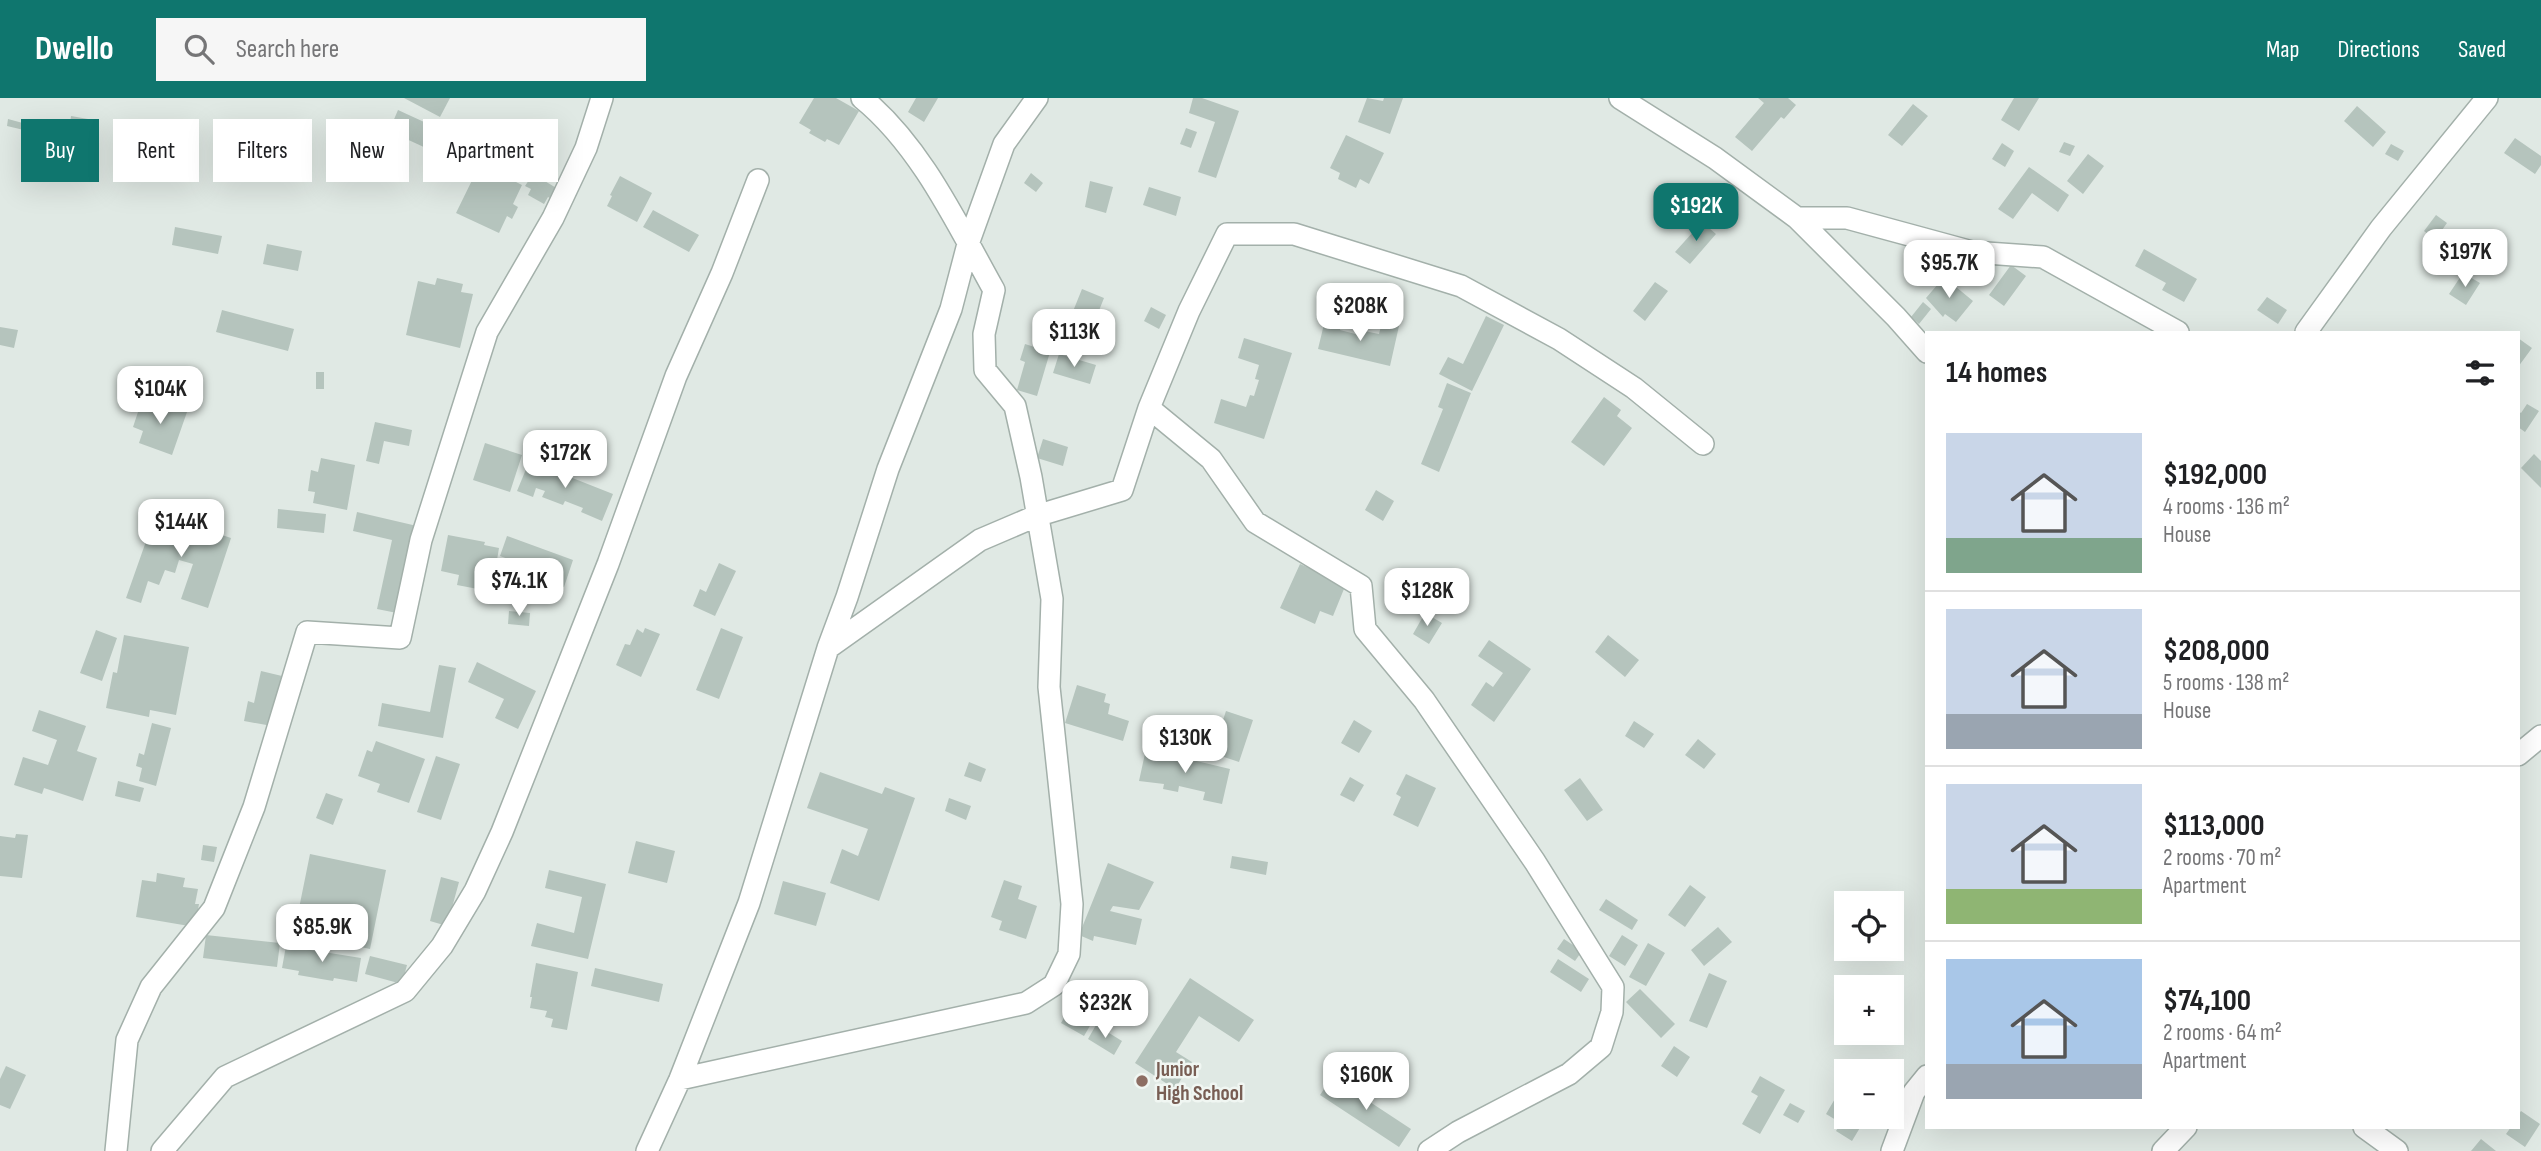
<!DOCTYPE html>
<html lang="en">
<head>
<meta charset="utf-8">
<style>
  body { margin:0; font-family:"Sofia Sans Condensed",sans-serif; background:#f6f6f6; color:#202124; height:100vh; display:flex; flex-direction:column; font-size:26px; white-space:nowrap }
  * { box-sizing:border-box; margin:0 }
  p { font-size:23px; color:#757577 }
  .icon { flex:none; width:38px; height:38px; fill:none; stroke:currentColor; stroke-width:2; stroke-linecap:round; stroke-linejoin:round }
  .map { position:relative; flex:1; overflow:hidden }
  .side { position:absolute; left:1925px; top:233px; width:595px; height:798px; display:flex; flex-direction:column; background:#fff; border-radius:0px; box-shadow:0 7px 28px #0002 }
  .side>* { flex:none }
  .hud { position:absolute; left:21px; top:21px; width:665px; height:63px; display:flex; gap:14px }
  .controls { position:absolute; left:1834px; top:793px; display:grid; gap:14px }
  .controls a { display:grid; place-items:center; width:70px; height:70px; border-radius:0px; background:#fff; box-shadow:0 7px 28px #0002; font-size:35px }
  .price { position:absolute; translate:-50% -60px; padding:0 16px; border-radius:14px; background:#fff; color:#222; font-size:23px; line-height:46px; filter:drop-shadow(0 2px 4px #0008) }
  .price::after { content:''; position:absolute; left:50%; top:42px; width:21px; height:16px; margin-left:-10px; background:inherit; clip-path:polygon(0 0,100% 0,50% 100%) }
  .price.current { background:#0f766e; color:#fff }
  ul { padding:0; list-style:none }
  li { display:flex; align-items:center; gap:21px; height:175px; padding:0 21px }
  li+li { border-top:2px solid #e0e0e0 }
  li span { display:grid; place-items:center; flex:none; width:196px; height:140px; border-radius:0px; color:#555 }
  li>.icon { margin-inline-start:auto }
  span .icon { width:84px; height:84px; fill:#fffc; stroke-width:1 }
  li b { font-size:30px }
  h2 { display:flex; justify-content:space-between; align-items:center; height:84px; padding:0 21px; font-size:30px }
  .pill { padding:0 24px; border-radius:0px; background:#fff; box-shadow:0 7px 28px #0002; font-size:24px; line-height:63px }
  .pill.current { background:#0f766e; color:#fff }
  header { display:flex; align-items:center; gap:42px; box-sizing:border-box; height:98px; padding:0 35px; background:#0f766e; color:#fff }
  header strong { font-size:33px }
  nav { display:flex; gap:38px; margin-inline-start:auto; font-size:24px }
  .search { width:490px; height:63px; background:#f6f6f6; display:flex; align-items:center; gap:18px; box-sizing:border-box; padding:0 24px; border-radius:0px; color:#757577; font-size:26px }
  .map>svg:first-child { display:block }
</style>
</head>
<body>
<header>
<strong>Dwello</strong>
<div class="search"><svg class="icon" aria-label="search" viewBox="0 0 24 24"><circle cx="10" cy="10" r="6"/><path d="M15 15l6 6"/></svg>Search here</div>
<nav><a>Map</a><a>Directions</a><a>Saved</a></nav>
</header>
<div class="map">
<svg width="2541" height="1053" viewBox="0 0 2541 1053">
  <rect width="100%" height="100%" fill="#e0e9e4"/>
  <path fill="#b5c4bd" d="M404,0H450L440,19Z
    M814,0H836L859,13L839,47L827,41L825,44L809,35L811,32L799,25Z
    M916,0H938L924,24L908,14Z
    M1193,0H1202L1239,13L1216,80L1198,74L1215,24L1189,15Z
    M1367,0L1383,3L1384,0H1403L1390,36L1358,24Z
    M1758,0H1788L1796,7L1784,21L1781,19L1752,53L1735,39L1764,5Z
    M2014,0H2039L2019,33L2001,22Z
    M1913,6L1928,18L1902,48L1888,37Z
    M2357,8L2386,34L2373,49L2344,23Z
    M398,12L474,47L465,68L389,33Z
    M71,18L88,21L84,43L68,41Z
    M8,21L30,27L28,33L7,28Z
    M1186,30L1197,34L1191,50L1180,46Z
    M1346,37L1384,55L1369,86L1360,81L1356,90L1338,81L1340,75L1330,70Z
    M2515,40L2541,58V67L2535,76L2504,55Z
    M2064,44L2075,48L2070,58L2059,54Z
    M2002,45L2014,53L2005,69L1992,61Z
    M2391,46L2404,53L2398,63L2385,56Z
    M2088,56L2104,68L2083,96L2067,83Z
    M480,66L522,87L513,106L518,109L512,121L507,118L499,135L456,115Z
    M2029,69L2069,97L2058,114L2032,95L2013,121L1998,111Z
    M1031,75L1043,85L1036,94L1024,85Z
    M533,76L558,91L552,101L548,99L544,106L528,97L531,91L525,88Z
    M620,78L652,95L637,124L607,108L612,98L610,97Z
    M1090,83L1113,89L1106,115L1085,109Z
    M1149,89L1181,99L1176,118L1143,107Z
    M653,112L699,137L689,154L643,129Z
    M2436,117L2447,125L2435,142L2424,133Z
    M1702,124L1716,136L1690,166L1675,154Z
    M175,129L222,138L218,156L172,147Z
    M267,146L302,153L298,173L263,166Z
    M2144,151L2197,181L2184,204L2162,192L2166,185L2135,168Z
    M2011,167L2026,178L2004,208L1989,197Z
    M2463,175L2480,185L2466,207L2449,196Z
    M1944,179L1973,203L1956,224L1945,216L1943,219L1926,200Z
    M437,180L463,186L461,194L473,196L460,250L406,237L418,183L435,187Z
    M1655,184L1668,193L1645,223L1633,213Z
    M1082,191L1104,200L1092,230L1111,238L1103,257L1061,243Z
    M2267,199L2287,212L2278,226L2257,212Z
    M1923,204L1931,211L1919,226L1911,219Z
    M1151,209L1166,217L1159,231L1144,223Z
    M222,212L294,231L288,253L216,234Z
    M1486,218L1504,227L1472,293L1439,276L1448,259L1463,266Z
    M1325,222L1341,226L1340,232L1363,238L1364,233L1379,236L1382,224L1399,228L1390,268L1318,251Z
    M0,229L18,232L14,250L0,247Z
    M1244,240L1292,255L1264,341L1214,325L1221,301L1246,309L1250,297L1254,298L1259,282L1255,281L1259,267L1238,260Z
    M2518,240L2532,250L2518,269Z
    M1025,246L1050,254L1037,298L1017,292L1025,264L1020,262Z
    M1059,256L1096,267L1090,286L1053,275Z
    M316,274H324V291H316Z
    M1447,285L1471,295L1439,374L1421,366L1443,311L1438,309Z
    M1604,299L1621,312L1617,318L1632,330L1604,368L1571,344Z
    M142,302L155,307L157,303L187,314L172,357L139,345L143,333L133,329Z
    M2527,306L2539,313L2525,334L2518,329V313L2521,315Z
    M375,324L412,332L409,348L384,343L379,366L366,363Z
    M1043,341L1068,349L1063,368L1037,360Z
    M485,345L522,357L510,394L473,382Z
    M2534,356L2541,363V390L2521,370Z
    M535,358L544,362L542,368L613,396L602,423L581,414L583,410L565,403L563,407L542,399L545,393L536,390L533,399L517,393L529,364L533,366Z
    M321,360L355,367L347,412L313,405L315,394L308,393L311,372L318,374Z
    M1376,392L1394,403L1383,423L1365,412Z
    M278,411L326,416L324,435L277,430Z
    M357,414L417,428L397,515L377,511L392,442L353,433Z
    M156,415L231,440L208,510L181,501L193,466L179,462L175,475L165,472L159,487L148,483L141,505L126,500Z
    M448,437L485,444L484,447L499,450L493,486L485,484L483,492L457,487L459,477L441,473Z
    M507,438L573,462L564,489L545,482L547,476L500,458Z
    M719,465L736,473L715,518L693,508L700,491L706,494Z
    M1300,466L1346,486L1333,518L1320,513L1315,526L1280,510Z
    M509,513L530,515L529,528L508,526Z
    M1425,515L1442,525L1429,546L1413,536Z
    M645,530L660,536L641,579L616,567L625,546L630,547L637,531L643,535Z
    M721,530L743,539L719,601L696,592Z
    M96,532L117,540L102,583L80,575Z
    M124,537L189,549L176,617L150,612L149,619L106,610L113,574L117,575Z
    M1608,537L1639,562L1625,579L1595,554Z
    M1489,542L1531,571L1494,624L1471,607L1486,584L1493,589L1503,575L1478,558Z
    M477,564L536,593L518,631L495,620L504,601L468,584Z
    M439,567L456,570L443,640L378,628L382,605L430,614Z
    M261,573L282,578L272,628L244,623L248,603L254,605Z
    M1077,587L1106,596L1104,604L1110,606L1108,616L1129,623L1123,643L1065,625Z
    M39,612L86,628L77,653L97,660L83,703L44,690L42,696L14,687L23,659L48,667L57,642L32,633Z
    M1226,613L1253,622L1239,664L1212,655Z
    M1354,622L1372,633L1359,655L1341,645Z
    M1634,623L1654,636L1644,650L1625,638Z
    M152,625L171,630L156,688L139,683L142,670L136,668L139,655L144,657Z
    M1698,641L1716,656L1704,671L1685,657Z
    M376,643L425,661L409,705L377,694L380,686L358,678L367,652L372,654Z
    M1146,651L1230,671L1222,706L1203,702L1205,694L1179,688L1178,694L1163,691L1164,686L1139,683Z
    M436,658L460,666L441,722L417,714Z
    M969,664L986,671L981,684L964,678Z
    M820,674L882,696L885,689L915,700L879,803L830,785L842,751L858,758L868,731L807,710Z
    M1406,676L1436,690L1418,729L1393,717L1401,699L1396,696Z
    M1350,679L1364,687L1354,704L1340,697Z
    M1580,680L1603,712L1587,723L1564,692Z
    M118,683L144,690L140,704L115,698Z
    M326,695L343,701L333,727L316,720Z
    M949,700L971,708L966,722L945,713Z
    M16,736L28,737L22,780L0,778V738L15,740Z
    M636,743L675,753L667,785L628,775Z
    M203,747L217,749L214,764L201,762Z
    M310,756L386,772L370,851L294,835Z
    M1232,758L1268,764L1266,777L1230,770Z
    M1108,765L1154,784L1139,812L1113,808L1110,813L1142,821L1136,847L1094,838L1093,843L1079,837Z
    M549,772L606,786L588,861L531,848L537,825L574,835L582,799L545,790Z
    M157,775L185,780L183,789L198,791L195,806H199L195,829L136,819L142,782L156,784Z
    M441,779L459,784L447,828L430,823Z
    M1004,782L1022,788L1018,801L1037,808L1026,841L999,832L1002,823L991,819Z
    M783,783L826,795L816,828L774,816Z
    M1690,787L1706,799L1685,829L1668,817Z
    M1606,801L1638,822L1632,832L1599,812Z
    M1718,829L1732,844L1704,868L1691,852Z
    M206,837L280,845L277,869L203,860Z
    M1622,837L1638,847L1625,868L1609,858Z
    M1564,841L1582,853L1575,863L1557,851Z
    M1648,845L1665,855L1646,888L1629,879Z
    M286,848L361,860L357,884L334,880L333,883L298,877L299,873L282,870Z
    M370,858L407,867L402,886L365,876Z
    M1558,861L1589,881L1581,894L1550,874Z
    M536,865L578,874L567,932L551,929L553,921L545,919L547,913L530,910L532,899H530Z
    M595,870L663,886L659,904L591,888Z
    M1709,875L1727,883L1707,930L1689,923Z
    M1190,880L1254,922L1239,944L1199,918L1176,954L1192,964L1175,991L1135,965Z
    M1640,891L1675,926L1661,940L1626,904Z
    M1068,913L1091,926L1084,938L1061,925Z
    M1096,927L1122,943L1114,957L1088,941Z
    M1674,948L1690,959L1677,979L1661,968Z
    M6,968L26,977L10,1011L0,1007V981Z
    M1760,978L1785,992L1760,1036L1742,1026L1758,998L1751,994Z
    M1332,979L1411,1031L1399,1049L1320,997Z
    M1836,999L1846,1005V1018H1867L1852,1043L1836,1033L1841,1025L1826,1016Z
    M1790,1005L1805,1013L1798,1025L1783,1017Z
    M2521,1013L2540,1026L2525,1049L2506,1036L2511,1029H2518V1017Z
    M2481,1041L2496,1053H2471Z"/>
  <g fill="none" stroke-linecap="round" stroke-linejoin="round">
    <g stroke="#a3b0aa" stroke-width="24">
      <path id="street" d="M1620,0L1715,60L1797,120L1896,219L1927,254
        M1797,120H1847L1972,154L2043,159L2178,234
        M2306,234L2381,130L2487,0
        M1149,310L1211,361L1255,424L1361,488L1365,531L1424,602L1535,764L1613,889L1612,914L1601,949L1569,976L1458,1034L1429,1053
        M828,550L980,442L1036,418L1122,392L1149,310L1189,213L1227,136H1294L1461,188L1559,241L1634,290L1703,346
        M2518,657L2541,638
        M680,981L1026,905L1054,887L1069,856L1072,806L1049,589L1052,501L1031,379L1015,308L985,272L984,236L994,192C957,126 921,48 862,0
        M2364,1029L2397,1053
        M116,1053L127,942L151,889L214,810L254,709L307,534L400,540L421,442L487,234L553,120L586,50L602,0
        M162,1053L225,979L405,893L442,848L475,793L502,734L608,466L676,278L722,175L758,82
        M647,1053L680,981L749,805L828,550L847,499L888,371L951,211L968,146L1004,46L1037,0
        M1892,1053L1914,994L1927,978
        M2163,1053L2186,1029"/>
    </g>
    <use href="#street" stroke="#fff" stroke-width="21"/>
  </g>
  <circle fill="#8d6e63" stroke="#f0f6f2" stroke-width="2.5" cx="1142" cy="983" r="7"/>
  <g text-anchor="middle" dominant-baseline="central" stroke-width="5" stroke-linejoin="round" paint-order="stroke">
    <g font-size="21" font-weight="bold" fill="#785e54" stroke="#f0f6f2" text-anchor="start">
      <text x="1156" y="971">Junior<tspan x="1156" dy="24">High School</tspan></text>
    </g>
  </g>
</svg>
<div class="controls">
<a><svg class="icon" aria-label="locate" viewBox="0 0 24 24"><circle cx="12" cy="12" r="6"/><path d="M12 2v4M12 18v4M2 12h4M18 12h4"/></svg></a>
<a>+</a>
<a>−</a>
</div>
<b class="price current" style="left:1696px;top:145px">$192K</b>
<b class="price" style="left:2465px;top:191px">$197K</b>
<b class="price" style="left:1949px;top:202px">$95.7K</b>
<b class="price" style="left:1360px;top:245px">$208K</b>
<b class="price" style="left:1074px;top:271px">$113K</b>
<b class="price" style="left:160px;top:328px">$104K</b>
<b class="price" style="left:565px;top:392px">$172K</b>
<b class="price" style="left:181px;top:461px">$144K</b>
<b class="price" style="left:519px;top:520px">$74.1K</b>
<b class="price" style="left:1427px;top:530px">$128K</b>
<b class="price" style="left:1185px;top:677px">$130K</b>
<b class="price" style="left:322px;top:866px">$85.9K</b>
<b class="price" style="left:1105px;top:942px">$232K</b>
<b class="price" style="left:1366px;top:1014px">$160K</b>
<div class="hud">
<a class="pill current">Buy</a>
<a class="pill">Rent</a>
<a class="pill">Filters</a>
<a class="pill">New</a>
<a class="pill">Apartment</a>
</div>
<section class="side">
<h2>14 homes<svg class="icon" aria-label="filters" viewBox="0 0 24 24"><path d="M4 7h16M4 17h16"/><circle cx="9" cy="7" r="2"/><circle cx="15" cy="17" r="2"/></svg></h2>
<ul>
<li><span style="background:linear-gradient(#c9d6e8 75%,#7fa58c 0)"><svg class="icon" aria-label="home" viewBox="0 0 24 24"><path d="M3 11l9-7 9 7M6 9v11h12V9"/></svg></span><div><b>$192,000</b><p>4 rooms · 136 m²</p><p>House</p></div></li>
<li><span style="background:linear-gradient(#c9d6e8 75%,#9aa5b1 0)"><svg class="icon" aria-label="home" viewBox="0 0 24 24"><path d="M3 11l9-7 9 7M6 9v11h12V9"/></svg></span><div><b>$208,000</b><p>5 rooms · 138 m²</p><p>House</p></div></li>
<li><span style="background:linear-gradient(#c9d6e8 75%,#8fb573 0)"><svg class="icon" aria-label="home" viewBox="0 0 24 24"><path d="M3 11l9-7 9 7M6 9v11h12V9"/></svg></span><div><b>$113,000</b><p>2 rooms · 70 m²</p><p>Apartment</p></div></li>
<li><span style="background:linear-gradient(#a9c7e8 75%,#9aa5b1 0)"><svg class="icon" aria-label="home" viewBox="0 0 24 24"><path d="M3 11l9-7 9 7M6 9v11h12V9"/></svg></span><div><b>$74,100</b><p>2 rooms · 64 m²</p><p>Apartment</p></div></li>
</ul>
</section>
</div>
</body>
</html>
